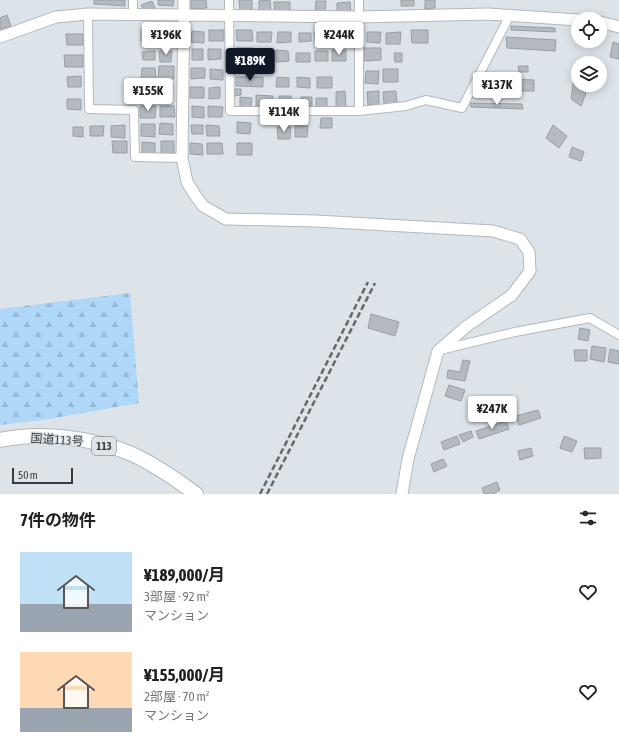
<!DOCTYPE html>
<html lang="ja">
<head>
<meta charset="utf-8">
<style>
  body { margin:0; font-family:"Asap Condensed","Noto Sans JP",sans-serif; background:#f6f6f6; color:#202124; height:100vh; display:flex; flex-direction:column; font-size:15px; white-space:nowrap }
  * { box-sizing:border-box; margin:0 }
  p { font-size:13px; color:#757577 }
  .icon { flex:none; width:22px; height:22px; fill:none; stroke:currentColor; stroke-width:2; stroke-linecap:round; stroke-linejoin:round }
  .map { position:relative; height:494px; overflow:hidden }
  .details { display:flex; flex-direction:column; background:#fff; flex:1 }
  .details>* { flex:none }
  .controls { position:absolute; left:571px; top:12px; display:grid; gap:8px }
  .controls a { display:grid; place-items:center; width:36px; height:36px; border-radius:50%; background:#fff; box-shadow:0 2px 10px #0003; font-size:20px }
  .scale { position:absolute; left:12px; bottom:10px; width:61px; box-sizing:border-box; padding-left:4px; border:2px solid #373a3c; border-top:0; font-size:11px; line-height:14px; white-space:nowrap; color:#373a3c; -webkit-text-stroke:3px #dce3e9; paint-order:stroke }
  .price { position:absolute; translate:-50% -34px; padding:0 9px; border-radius:4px; background:#fff; color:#222; font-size:13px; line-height:26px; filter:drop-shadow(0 1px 2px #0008) }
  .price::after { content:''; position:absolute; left:50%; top:24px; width:12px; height:9px; margin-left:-6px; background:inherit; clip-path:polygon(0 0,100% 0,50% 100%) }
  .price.on { background:#111827; color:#fff }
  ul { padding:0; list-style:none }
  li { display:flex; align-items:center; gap:12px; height:100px; padding:0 20px }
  li span { display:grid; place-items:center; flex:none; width:112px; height:80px; border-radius:0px; color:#555 }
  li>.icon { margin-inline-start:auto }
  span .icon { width:48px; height:48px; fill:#fffc; stroke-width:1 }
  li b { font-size:17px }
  h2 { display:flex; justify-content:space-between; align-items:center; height:48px; padding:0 20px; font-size:17px }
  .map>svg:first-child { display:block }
</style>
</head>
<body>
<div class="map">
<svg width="619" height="494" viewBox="0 0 619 494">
  <defs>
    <pattern id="forest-firs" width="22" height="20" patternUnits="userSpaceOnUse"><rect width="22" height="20" fill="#afd7f8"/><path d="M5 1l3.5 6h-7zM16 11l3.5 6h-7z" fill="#97b9d6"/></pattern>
  </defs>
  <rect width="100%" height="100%" fill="#dce3e9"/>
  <path fill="url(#forest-firs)" d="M130,293L139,403L43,420L0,425V309Z"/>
  <path fill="#b4bac0" stroke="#989ea4" d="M94,0H125V6L94,4Z
    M158,0H174L173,6L158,5Z
    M191,0H206L207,8L191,9Z
    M239,0H252V10L240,11Z
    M270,0L271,11L259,12V1Z
    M401,0H414V6H401Z
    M425,0H435V8L425,9Z
    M152,1L155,8L145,12L141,5Z
    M316,1H326L325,13H315Z
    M274,2H290V12H275Z
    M350,2L351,13L337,14V3Z
    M7,15L11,26L0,29V18Z
    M511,26L555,28V32L511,30Z
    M141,30L156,31V42L141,41Z
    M159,30H172V41H159Z
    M209,30H224V41H209Z
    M236,30H252L253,41H237Z
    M335,30L352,32V43L335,42Z
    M411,30H428V43H412Z
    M192,31L204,32V43L191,42Z
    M257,32H272L271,42H257Z
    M278,32H291V42L277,43Z
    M314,32H331L332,42H315Z
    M367,32H381L380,43L367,42Z
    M401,32L400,44H386V33Z
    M299,33H311V41L299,42Z
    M66,34H83V45H67Z
    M506,37L556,40L555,51L507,48Z
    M613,42L619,44V59L610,57Z
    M236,48H253L252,59H237Z
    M364,48H381V60L364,61Z
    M192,49H203V60H192Z
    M208,49H221V59L208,60Z
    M276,50L288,51L289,61L276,62Z
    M332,50H346V61H332Z
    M155,51V60H143L142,52Z
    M159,51H172L171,62H160Z
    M315,51H328V61H315Z
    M260,53H273V61H261Z
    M296,53H310V62H296Z
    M394,53H402V62H395Z
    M64,55H83V67H65Z
    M159,66H174V79H158Z
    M518,66H528V72H519Z
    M142,68H155L156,79H141Z
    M191,68H205V78L191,79Z
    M210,69L223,70V80L210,79Z
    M383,69H398V82H383Z
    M366,71H379L378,84L365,83Z
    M81,76V87H68L67,77Z
    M236,77H263V87L236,86Z
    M277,77L289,78V87H276Z
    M297,77L310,78V88L297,87Z
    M317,77H332V88H317Z
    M485,78L534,80V91H484Z
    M574,78L578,80V85H582L581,90L586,93L581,106L571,99Z
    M190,87H204V98H190Z
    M220,87V98L209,99V88Z
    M142,88H157L158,99L141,100Z
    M234,89H241V95L234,96Z
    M345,91L346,107H336V92Z
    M379,91V105H368L367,92Z
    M396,91L397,103L384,104L383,92Z
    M256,95L273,96L272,107H256Z
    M279,96H291V107H279Z
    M240,97L252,98L251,108H240Z
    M301,97H312V108L301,107Z
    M316,98H327V108H316Z
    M67,99H81V110L67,109Z
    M470,103L522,104L523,109L471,107Z
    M140,106H156L155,118H140Z
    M160,106H174L175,117H160Z
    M192,106L204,107V118L192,117Z
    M208,106L223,107L222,117H208Z
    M321,118H332V128H320Z
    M237,122L251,123L250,134L237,133Z
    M160,123L173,124V135L159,134Z
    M141,124H155V137L141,136Z
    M125,125V138L111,137V126Z
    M191,125H203V134H192Z
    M206,125L219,126L220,136H207Z
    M553,125L567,136L559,148L546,138Z
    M90,126H104L103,136H90Z
    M295,126H308L307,137H295Z
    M73,127H83V137L73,136Z
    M277,127H291L290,139H278Z
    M112,141H127V153H113Z
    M161,141H174V153L161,154Z
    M142,142L155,143V154H142Z
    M190,143L202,144L203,155L190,154Z
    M207,143H222L223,154H207Z
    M237,143H252V155H237Z
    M572,147L584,152L581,161L569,157Z
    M371,314L399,322L395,336L368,328Z
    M580,328L590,330L588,341L578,339Z
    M592,346L606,348L604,362L590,359Z
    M610,349L619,351V364L608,362Z
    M574,350H587V361H575Z
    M463,360L470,361L465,381L447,378L448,370L460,372Z
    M449,385L465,390L461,401L445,396Z
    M538,410L541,418L519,425L516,416Z
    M506,421L509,429L479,439L476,431Z
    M471,431L473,437L463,442L459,435Z
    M457,436L460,444L444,450L441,442Z
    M564,436L577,441L572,452L560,448Z
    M531,448L533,456L520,460L518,451Z
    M584,448H601V458L585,459Z
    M443,459L447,466L434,472L431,464Z
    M497,482L500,490L493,494H484L482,488Z"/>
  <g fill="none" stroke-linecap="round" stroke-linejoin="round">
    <g stroke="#b2b8be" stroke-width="10">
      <path id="street" d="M229,0L230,111H359L406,106L426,100L462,108L510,15
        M88,14L89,109L134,110L135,157L182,158
        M133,15V0
        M359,111V0
        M440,350L515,332L590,318L619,335"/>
    </g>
    <g stroke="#b2b8be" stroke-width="13">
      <path id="secondary" d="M184,0L182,158L187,182L195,195L203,206L226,219L316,221L493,231L520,239L529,252L530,271L512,295L467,326L438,351L408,459L402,494
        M600,22L619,27
        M0,37L56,17L88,14L359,17L488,14L578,20"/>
    </g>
    <g stroke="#b2b8be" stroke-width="16">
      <path id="highway" d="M0,440C42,431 93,438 132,454C155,465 176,479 196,494"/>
    </g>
    <use href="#street" stroke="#fff" stroke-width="8"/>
    <use href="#secondary" stroke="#fff" stroke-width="11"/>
    <use href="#highway" stroke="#fff" stroke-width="14"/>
    <path stroke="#64686c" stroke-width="2.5" stroke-dasharray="6 3" stroke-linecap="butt" d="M260,494L368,282
      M267,494L375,283"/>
  </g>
  <g text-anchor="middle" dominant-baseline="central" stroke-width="3" stroke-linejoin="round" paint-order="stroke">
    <rect fill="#dce3e9" stroke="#686d70" stroke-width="1" x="92" y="437" width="24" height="18" rx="3"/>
    <g font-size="11" font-weight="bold" fill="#373a3c">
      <text x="104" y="446">113</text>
    </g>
    <g font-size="12" fill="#373a3c" stroke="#dce3e9">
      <text transform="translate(57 440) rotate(4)">国道113号</text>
    </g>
  </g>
</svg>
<div class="controls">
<a><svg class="icon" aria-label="locate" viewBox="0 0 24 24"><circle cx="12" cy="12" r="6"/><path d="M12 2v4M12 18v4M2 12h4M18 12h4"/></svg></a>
<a><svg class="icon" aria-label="layers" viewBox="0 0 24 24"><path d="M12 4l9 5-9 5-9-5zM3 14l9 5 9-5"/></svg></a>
</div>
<div class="scale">50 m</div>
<b class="price" style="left:166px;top:56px">¥196K</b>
<b class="price" style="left:339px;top:56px">¥244K</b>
<b class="price on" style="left:250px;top:82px">¥189K</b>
<b class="price" style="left:497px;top:106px">¥137K</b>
<b class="price" style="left:148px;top:112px">¥155K</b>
<b class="price" style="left:284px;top:133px">¥114K</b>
<b class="price" style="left:492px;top:430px">¥247K</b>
</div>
<section class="details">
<h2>7件の物件<svg class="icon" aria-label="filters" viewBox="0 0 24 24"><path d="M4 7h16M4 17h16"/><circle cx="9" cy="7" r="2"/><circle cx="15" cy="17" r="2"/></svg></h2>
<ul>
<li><span style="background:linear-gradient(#bfe0f5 65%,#9aa5b1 0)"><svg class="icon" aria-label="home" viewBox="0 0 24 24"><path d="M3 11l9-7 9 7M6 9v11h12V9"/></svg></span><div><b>¥189,000/月</b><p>3部屋 · 92 m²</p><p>マンション</p></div><svg class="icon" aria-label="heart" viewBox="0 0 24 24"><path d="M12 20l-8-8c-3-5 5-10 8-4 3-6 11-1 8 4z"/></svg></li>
<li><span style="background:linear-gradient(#ffd9b3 70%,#9aa5b1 0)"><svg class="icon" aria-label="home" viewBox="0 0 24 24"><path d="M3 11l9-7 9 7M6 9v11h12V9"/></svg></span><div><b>¥155,000/月</b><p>2部屋 · 70 m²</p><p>マンション</p></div><svg class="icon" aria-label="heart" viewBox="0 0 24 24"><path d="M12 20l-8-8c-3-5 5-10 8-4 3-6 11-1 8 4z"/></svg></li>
</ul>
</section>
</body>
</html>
